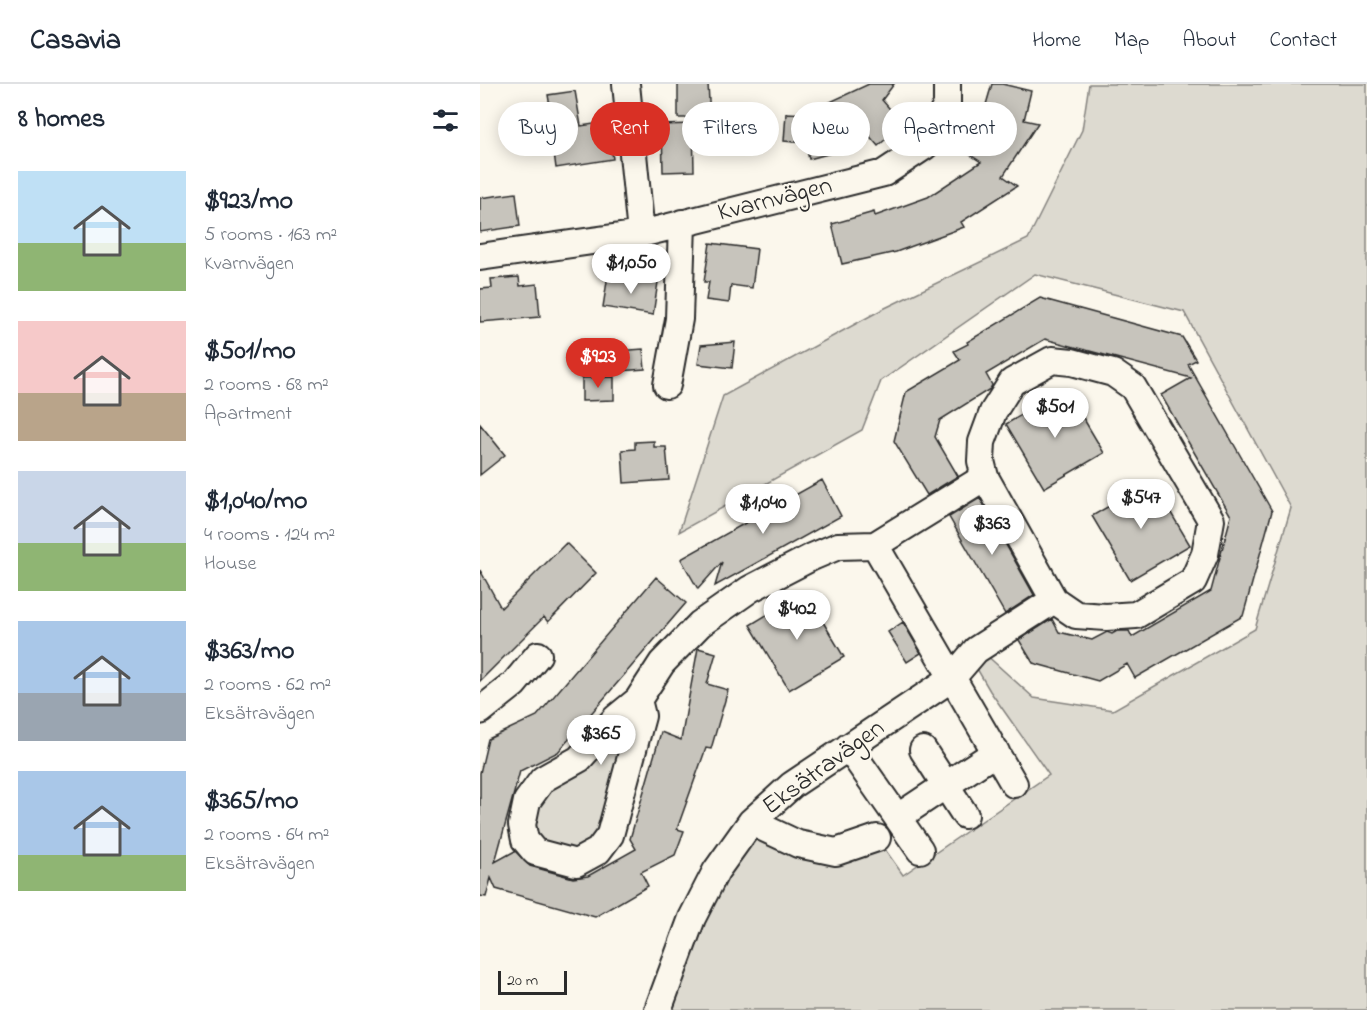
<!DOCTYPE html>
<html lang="en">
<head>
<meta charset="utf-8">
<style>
  body { margin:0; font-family:"Indie Flower",sans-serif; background:#f6f6f7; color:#1f2937; height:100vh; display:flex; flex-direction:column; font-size:22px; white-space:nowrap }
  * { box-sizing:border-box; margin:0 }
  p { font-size:20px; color:#747a83 }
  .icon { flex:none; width:33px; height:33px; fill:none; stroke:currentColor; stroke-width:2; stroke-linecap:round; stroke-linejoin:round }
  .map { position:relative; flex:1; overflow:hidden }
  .drawer { display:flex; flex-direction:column; background:#fff; width:480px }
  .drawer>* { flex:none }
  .guide { position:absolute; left:18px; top:18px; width:570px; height:54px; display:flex; gap:12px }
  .scale { position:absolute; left:18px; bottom:15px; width:69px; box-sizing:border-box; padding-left:6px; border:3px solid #2b2b2b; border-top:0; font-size:16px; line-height:21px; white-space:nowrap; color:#2b2b2b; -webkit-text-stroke:4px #fbf7ec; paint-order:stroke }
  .price { position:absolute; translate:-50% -51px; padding:0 14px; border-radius:21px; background:#fff; color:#222; font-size:20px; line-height:39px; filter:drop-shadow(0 2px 3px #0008) }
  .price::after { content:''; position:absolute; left:50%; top:36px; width:18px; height:14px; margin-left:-9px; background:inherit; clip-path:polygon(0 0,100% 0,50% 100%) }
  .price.on { background:#d93025; color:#fff }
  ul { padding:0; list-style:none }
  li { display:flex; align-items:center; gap:18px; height:150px; padding:0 18px }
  li span { display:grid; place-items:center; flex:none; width:168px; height:120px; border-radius:0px; color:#555 }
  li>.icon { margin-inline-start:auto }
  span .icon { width:72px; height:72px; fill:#fffc; stroke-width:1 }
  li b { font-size:26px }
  h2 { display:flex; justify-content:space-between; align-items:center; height:72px; padding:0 18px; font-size:26px }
  .pill { padding:0 21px; border-radius:27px; background:#fff; box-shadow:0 3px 15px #0003; font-size:21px; line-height:54px }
  .pill.on { background:#d93025; color:#fff }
  header { display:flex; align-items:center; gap:36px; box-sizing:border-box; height:84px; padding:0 30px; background:#fff; border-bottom:2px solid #e0e1e3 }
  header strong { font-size:28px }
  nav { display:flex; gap:33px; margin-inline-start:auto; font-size:21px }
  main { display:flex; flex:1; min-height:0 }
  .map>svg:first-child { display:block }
</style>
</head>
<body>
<header>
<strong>Casavia</strong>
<nav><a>Home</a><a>Map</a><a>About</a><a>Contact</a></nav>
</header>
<main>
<section class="drawer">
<h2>8 homes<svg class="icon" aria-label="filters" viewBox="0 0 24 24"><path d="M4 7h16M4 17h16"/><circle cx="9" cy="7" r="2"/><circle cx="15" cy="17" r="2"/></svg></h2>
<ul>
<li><span style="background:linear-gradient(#bfe0f5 60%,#8fb573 0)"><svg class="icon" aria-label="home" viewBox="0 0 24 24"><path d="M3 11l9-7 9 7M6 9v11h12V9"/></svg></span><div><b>$923/mo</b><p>5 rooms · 163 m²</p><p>Kvarnvägen</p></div></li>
<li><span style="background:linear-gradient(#f6c9c9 60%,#b9a48a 0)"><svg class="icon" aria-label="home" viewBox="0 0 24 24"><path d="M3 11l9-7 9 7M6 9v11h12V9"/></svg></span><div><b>$501/mo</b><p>2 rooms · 68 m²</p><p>Apartment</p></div></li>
<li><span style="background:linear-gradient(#c9d6e8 60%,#8fb573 0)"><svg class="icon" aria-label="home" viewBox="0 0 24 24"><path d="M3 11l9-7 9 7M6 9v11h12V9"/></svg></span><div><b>$1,040/mo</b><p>4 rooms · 124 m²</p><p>House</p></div></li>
<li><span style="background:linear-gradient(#a9c7e8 60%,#9aa5b1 0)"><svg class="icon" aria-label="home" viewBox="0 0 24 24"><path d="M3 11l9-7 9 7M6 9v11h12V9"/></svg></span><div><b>$363/mo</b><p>2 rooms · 62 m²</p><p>Eksätravägen</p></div></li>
<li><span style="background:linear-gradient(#a9c7e8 70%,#8fb573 0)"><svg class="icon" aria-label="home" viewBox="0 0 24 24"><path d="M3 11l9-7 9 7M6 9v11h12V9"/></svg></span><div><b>$365/mo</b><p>2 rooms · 64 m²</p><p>Eksätravägen</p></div></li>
</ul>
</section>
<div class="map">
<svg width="887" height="926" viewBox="0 0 887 926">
  <rect width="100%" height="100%" fill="#fbf7ec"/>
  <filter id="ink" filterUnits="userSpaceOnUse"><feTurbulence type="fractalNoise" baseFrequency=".0167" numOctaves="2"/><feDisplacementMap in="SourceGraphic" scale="12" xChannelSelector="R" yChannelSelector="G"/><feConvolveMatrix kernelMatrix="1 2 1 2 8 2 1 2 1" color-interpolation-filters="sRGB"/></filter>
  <g filter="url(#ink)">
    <path fill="#dddad0" stroke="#84827e" stroke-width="1.5" d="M609,0H887V926H178L271,738L318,760L397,754L423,791L569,691L510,607L493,578L504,569L554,614L633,626L775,545L811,424L704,228L555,190L401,297L382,346L199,448L243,312L403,225L548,155L602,46Z
      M145,642L157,650L118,767L55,768L47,717Z"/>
    <path fill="#c7c4bc" stroke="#2b2b2b" stroke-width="1.5" d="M198,0H228L230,34H198Z
      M389,0H414L402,16L423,40L398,62L381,42L356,55L359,67L329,75L325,59L304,57L306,29L356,31L350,18Z
      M512,0H522L551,7L544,36L558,39L523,92L537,102L481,138L484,143L416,168L362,180L352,140L394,128L395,132L448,113L501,78L489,70L518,27L505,24Z
      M95,7L101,42L127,38L133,75L76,84L71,46H74L68,11Z
      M213,40L214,87L183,88L182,41Z
      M36,109L40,142L0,148V114Z
      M230,159L277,165L272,204L251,201L249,219L226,216L229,198H224Z
      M128,191L178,198L173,231L123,223Z
      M39,193L40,202L57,200L60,233L0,238V205L12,204L11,195Z
      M560,214L702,253L716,276L708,280L792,427L763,532L655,594L647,580L618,597L553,579L539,556L572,535L579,548L612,556L627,548L632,550L637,547H649L652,553L731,507L751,432L681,311L711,294L565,255L506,290L512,301L510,305L460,336L455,353L478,392L447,411L414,357L426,308L480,276L474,267L488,260L487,258Z
      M255,258L252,284L218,280L221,261Z
      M163,265L165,285L126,288L125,268Z
      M134,293V316L102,317V294Z
      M586,305L624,369L564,404L526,340Z
      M0,340L25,371L0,391Z
      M174,357V363H186L189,396L144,399L142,366L155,365V358Z
      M342,396L361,432L235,502L242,478L218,505L201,475Z
      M672,397L710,461L650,496L612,432Z
      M500,414L554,511L525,530L469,433Z
      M86,459L116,489L68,538L64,533L0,597V486L21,524Z
      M176,493L206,519L78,668L40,687L15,778L35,767L50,782L93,794L108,792L156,765L150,755L181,648L201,656L218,564L236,569L227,600L248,606L231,665L226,664L197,745L204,747L195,771L161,788L168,802L115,833L16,805L11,794L6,813L0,812V689L8,655L57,632Z
      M325,508L364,573L309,606L270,541Z
      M423,538L441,569L427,578L408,548Z"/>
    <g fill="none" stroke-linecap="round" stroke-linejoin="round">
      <g stroke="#2b2b2b" stroke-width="30">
        <path id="minor" d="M146,0L161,150
          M0,173L161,150L404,89L445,62L467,21V0
          M187,301L199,235L202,139
          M395,461L534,700
          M158,616L136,634L99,675L63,695L47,717L42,741L45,756L55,768L96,779L118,767L130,751L162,632L158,616L182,579L220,540L270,505L332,473L358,462L395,461L505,393L501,377L502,358L513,328L532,298L572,276L592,278L633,289L653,303L731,436L725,470L713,497L656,531L626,533L596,531L574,516L505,393
          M0,627L34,600L58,571
          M368,663L440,766
          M443,666L485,731
          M418,733L516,668
          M271,738L318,760L356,768L397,754
          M178,926L212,834L236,787L271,738L312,701L472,594L496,566L574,516"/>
      </g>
      <use href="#minor" stroke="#fbf7ec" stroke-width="26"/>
    </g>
  </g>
  <g text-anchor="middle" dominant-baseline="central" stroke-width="4.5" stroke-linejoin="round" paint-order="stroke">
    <g font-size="26" fill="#2b2b2b" stroke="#fbf7ec">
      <text transform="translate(295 116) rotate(-14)">Kvarnvägen</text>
      <text transform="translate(344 684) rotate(-36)">Eksätravägen</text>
    </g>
  </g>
</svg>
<div class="scale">20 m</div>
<b class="price" style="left:151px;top:211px">$1,050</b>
<b class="price on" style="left:118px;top:305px">$923</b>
<b class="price" style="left:575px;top:355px">$501</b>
<b class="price" style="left:661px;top:446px">$547</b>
<b class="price" style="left:283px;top:451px">$1,040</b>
<b class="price" style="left:512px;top:472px">$363</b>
<b class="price" style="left:317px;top:557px">$402</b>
<b class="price" style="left:121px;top:682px">$365</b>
<div class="guide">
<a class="pill">Buy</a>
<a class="pill on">Rent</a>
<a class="pill">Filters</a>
<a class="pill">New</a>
<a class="pill">Apartment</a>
</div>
</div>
</main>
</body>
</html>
